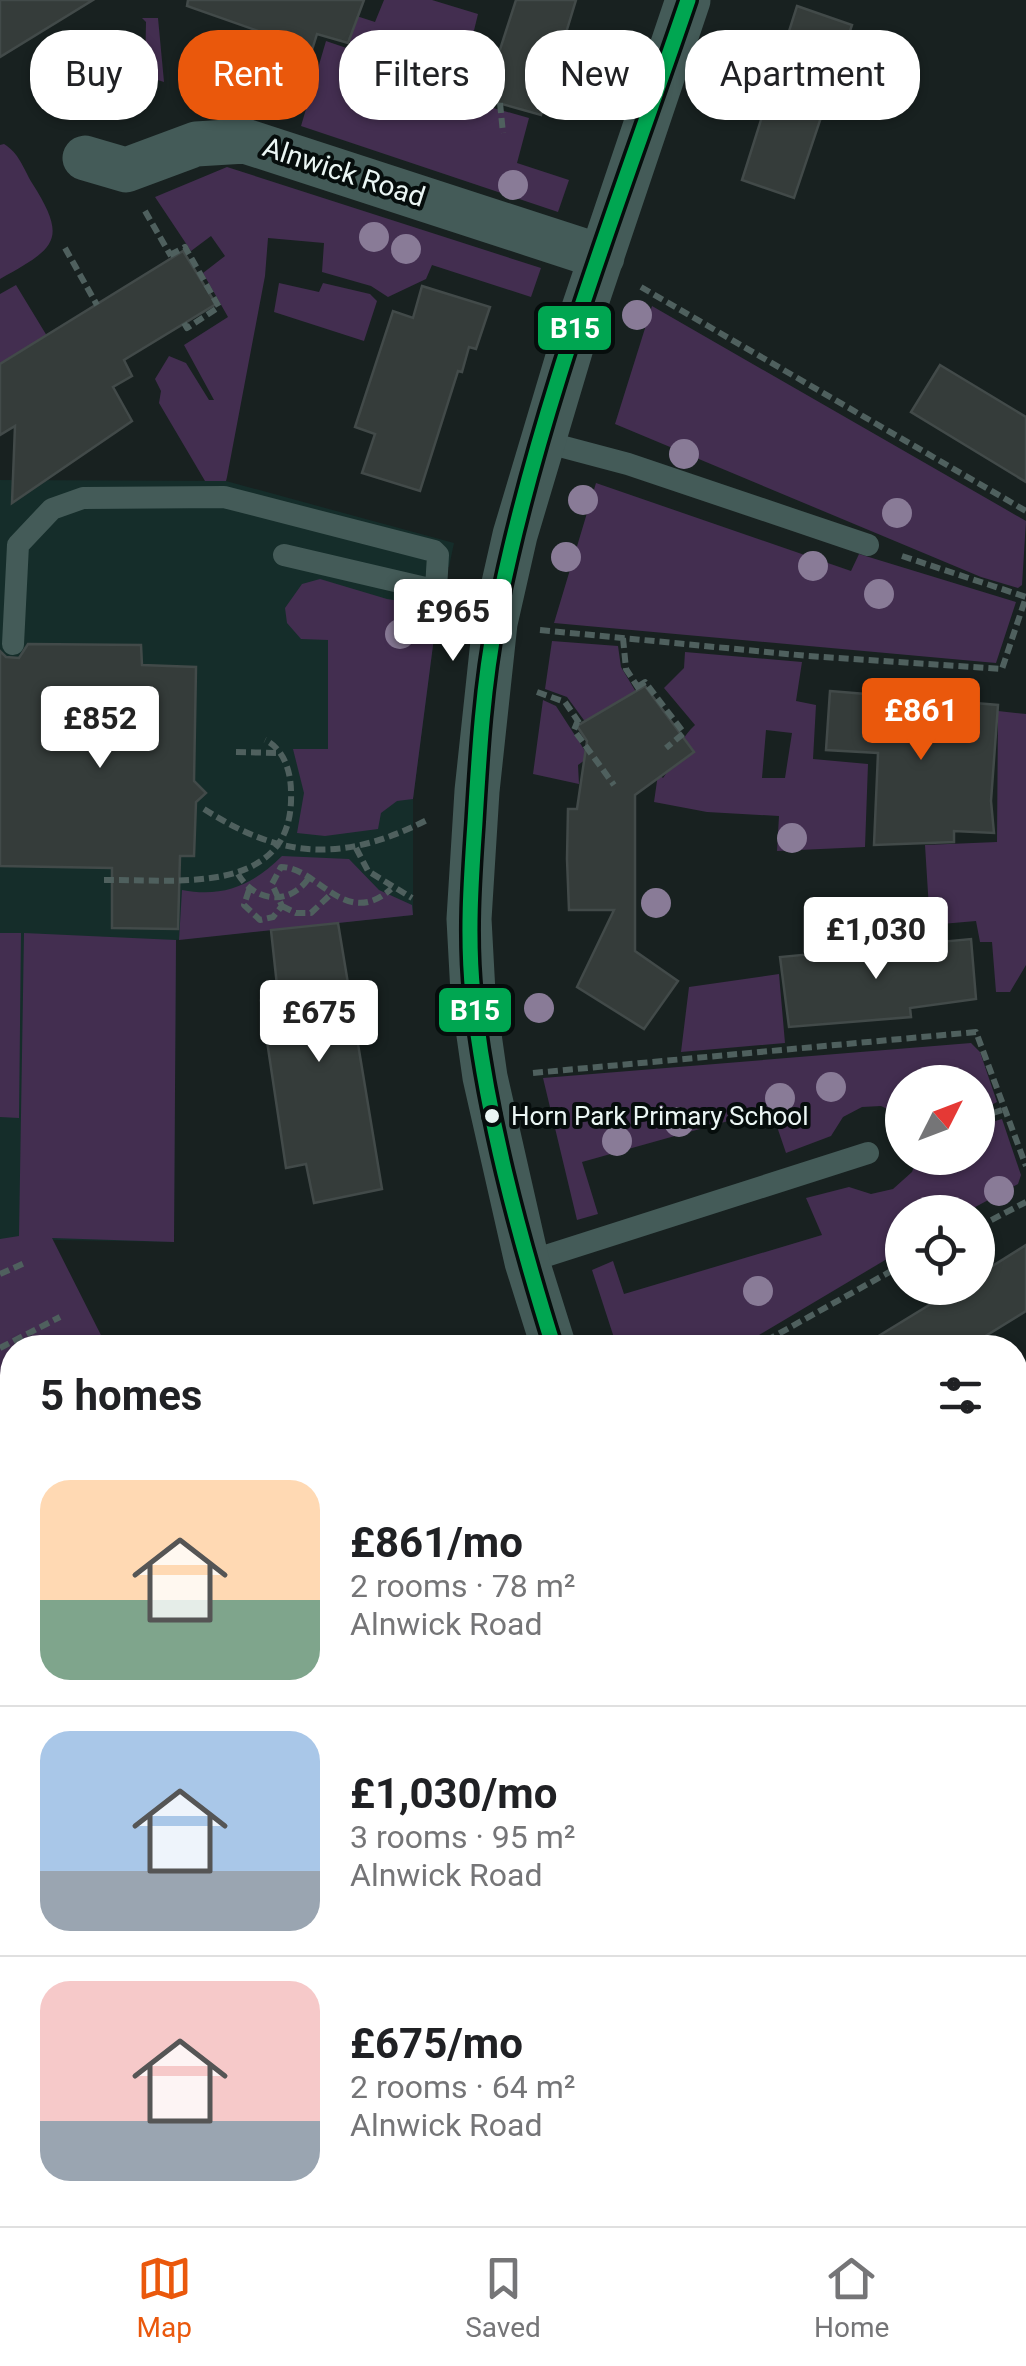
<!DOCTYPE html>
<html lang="en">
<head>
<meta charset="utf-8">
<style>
  body { margin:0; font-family:Roboto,sans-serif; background:#f2f2f2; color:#202124; height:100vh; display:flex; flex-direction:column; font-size:38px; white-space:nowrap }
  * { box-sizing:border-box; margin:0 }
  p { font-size:32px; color:#757577 }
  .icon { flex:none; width:55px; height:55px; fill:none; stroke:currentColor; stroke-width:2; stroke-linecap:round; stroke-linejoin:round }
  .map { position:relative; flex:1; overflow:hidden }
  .side { position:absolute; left:0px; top:1335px; width:1028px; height:892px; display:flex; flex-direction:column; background:#fff; border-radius:40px 40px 0 0; box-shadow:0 2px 8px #0004 }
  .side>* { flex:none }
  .top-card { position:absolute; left:30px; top:30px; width:968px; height:90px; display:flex; gap:20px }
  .needle { width:65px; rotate:48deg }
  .fabs { position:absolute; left:885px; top:1065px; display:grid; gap:20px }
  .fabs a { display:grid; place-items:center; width:110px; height:110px; border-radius:50%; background:#fff; box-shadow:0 2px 8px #0004; font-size:50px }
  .price { position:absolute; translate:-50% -85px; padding:0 22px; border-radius:10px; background:#fff; color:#222; font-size:32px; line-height:65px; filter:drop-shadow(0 2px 5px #0008) }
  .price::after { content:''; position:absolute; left:50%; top:60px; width:30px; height:22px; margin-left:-15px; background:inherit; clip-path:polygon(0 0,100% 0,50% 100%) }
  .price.selected { background:#ea580c; color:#fff }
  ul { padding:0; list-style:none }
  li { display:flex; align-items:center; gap:30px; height:250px; padding:0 40px }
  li+li { border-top:2px solid #e0e0e0 }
  li span { display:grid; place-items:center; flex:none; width:280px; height:200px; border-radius:30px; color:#555 }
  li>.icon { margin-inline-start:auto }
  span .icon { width:120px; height:120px; fill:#fffc; stroke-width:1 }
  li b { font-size:42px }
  h2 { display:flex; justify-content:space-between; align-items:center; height:120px; padding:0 40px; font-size:42px }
  .chip { padding:0 35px; border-radius:40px; background:#fff; box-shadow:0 2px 8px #0004; font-size:35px; line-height:90px }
  .chip.selected { background:#ea580c; color:#fff }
  .tabs { display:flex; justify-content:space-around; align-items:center; height:140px; border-top:2px solid #e0e0e0; background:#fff; font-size:28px; color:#757577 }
  .tabs a { display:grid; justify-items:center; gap:5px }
  .tabs .selected { color:#ea580c }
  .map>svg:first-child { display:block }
</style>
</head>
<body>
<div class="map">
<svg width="1026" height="2226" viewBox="0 0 1026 2226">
  <rect width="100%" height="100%" fill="#182120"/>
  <path fill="#152d2a" d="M0,480L226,481L454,543L449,567L432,568L422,602L438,607L413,799V915L176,940L174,1242L0,1239Z"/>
  <path fill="#432e50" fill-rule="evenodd" d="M384,0H432L478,14L469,51L479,55L474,76L465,81L328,35L335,9L375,22Z
    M142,18H158L164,82L145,76L146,22Z
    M260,40L291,50L274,118L242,108Z
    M326,41L472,91V102L529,118L517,163L569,180L558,212L301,126Z
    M4,144C19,153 23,168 32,183C69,241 55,248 0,279V145Z
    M227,167L541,268L531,297L432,265L426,279L388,297L371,286L322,272L324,243L268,238L265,276L227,477L226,481H205L159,403L161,391L155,379L169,356L186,363L209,400H214L184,345L228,317L203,273L225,256L211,236L191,251L155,197Z
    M279,283L319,292L323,283L370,294L377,301L364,341L274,312Z
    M16,285L47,336L0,364V294Z
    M652,306L1026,521L1022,585L1018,588L981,577L615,424Z
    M596,483L851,571L859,554L1016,602L996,663L554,623Z
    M320,579L387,599L438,607L413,799L397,801L381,813L378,829L325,836L297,833L304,793L293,749H328V640L301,639L287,623L285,608L302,584Z
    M552,641L618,646L621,667L636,692L586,723L567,697L545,689Z
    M685,652L802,662L796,701L816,705L813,759L868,764L865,847L777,851L779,816L707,812L654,802L658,774L663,778C675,762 677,741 695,725L664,688L684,668ZM766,730L792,733L785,778H762Z
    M543,700L556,706L589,757L578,765L579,784L533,774Z
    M998,711L1026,714V965L1010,992H996L992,942H980L976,921L930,925L925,845L997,842Z
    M282,856L349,859L379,890L412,905L413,915L179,940L182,890C223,898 253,885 282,856Z
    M0,933H21L19,1118L0,1117Z
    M24,933L176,940L174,1242L52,1238L107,1347L12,1348V2215H565L575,2226H0V1239L19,1236Z
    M779,974L785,1043L681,1052L689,987Z
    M971,1043L980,1052L997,1102L978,1112V1082H902V1116L881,1106L862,1107L843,1117L831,1136L786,1153L771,1109L582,1162L598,1214L577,1220L543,1078Z
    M1002,1119L1021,1175L1018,1184L966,1212H902V1250L739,1347H617L592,1270L613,1261L624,1294L822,1235L806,1198L849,1187L871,1194L893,1189L912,1172L917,1158H978V1126Z"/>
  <path fill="#353c3a" stroke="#424a49" stroke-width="2.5" d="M0,0H93L0,57Z
    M188,0H364L348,43L317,34L312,50L187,6Z
    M516,0H576L541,115L484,99Z
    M797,6L852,25L794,198L742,180Z
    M183,251L216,304L124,360L132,376L113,387L132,421L12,503L15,426L0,435V364Z
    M422,286L490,307L476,349L469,347L462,372L458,371L420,491L362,473L375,434L355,427L393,311L413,318Z
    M940,365L1026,417V482L911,412Z
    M28,644L141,645L142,665L196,667L194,781L206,793L196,802L194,856H180L178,929L112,928V868L0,866V651L6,657L19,658Z
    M645,686L694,752L635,795V951L678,981L644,1029L577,987L614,910H569L567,859L568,809H577L587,741L577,726Z
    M830,691L998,705L991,801L994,833L954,831V842L874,845L878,753L826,750Z
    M338,923L382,1189L314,1203L306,1164L286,1168L261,1001L279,1004L271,930Z
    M971,939L976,999L910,1008L911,1017L789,1027L780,957Z
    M1026,1245V1311L966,1348H859L957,1288H978V1275Z"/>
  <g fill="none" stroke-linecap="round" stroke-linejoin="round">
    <path stroke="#4f605e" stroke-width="6" stroke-dasharray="10 5" stroke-linecap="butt" d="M500,103L503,133
      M145,211L171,256
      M65,248L97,305
      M170,255L185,247L219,307L187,328L184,323
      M641,287L1026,511
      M902,556L1026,597
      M540,630L808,656L1002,669L1026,597
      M623,638L626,669L639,689
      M637,687L645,682L684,733L666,748
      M537,692L565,702L582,727
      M578,720L574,730L614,785
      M236,752L280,753
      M204,809C283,860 344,862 427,820
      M356,848L368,871L412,898
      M238,874C254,901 288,907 308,879
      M104,880C174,879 295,898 291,792C291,772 284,749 265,740
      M249,890L244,905L260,920L273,917L282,906L272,884L281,867C318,867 345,930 391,889
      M282,906L296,913H311L330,895
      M533,1073L976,1032L1026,1166
      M978,1118L1005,1109
      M978,1227L1026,1202
      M0,1274L27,1262
      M0,1348L60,1317
      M753,1348L902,1265
      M0,1525L12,1520
      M0,1555L12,1545
      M0,1717L12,1742
      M190,2215L198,2226
      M444,2215L447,2226"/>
    <path stroke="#445b58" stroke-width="22" d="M545,442L628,464L868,545
      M284,555L498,605
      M13,644L18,545L52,509L83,498L224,497L434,551L438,555L436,589
      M527,1262L868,1153"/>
    <path stroke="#445b58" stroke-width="45" d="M85,158L126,170L196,144L245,141L602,257
      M554,1348L527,1262L485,1077L473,993L469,919L477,791L495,623L515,535L572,344L688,0
      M1015,1842L1026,1836
      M841,2215L844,2226
      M79,2226L103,2215"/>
    <g stroke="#060d0c" stroke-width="22">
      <path id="bus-1" d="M554,1348C518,1233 486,1114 473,995C467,937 471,880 475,822C479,755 483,685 496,619C537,408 619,203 688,0"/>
    </g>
    <use href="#bus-1" stroke="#00a651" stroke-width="15"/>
  </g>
  <g fill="#897b97">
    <circle cx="513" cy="185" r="15"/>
    <circle cx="374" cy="237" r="15"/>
    <circle cx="406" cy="249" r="15"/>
    <circle cx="637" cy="315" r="15"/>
    <circle cx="684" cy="454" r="15"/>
    <circle cx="583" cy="500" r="15"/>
    <circle cx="897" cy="513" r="15"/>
    <circle cx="566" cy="557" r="15"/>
    <circle cx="813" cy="566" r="15"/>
    <circle cx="879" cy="594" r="15"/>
    <circle cx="400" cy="634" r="15"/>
    <circle cx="792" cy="838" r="15"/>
    <circle cx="656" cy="903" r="15"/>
    <circle cx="539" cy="1008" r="15"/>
    <circle cx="831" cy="1087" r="15"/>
    <circle cx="780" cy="1098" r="15"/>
    <circle cx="679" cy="1122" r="15"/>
    <circle cx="617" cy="1141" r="15"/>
    <circle cx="999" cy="1191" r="15"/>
    <circle cx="758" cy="1291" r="15"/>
  </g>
  <circle fill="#ebf6f4" stroke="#060d0c" stroke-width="4" cx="492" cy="1116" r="9"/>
  <g text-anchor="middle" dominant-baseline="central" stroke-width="8" stroke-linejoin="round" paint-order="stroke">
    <g font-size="26" fill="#ebf6f4" stroke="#060d0c" text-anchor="start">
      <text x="511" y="1116">Horn Park Primary School</text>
    </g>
    <g font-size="28" fill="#ebf6f4" stroke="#060d0c">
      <text transform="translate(344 172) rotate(18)">Alnwick Road</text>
    </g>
  </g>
  <g stroke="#060d0c" stroke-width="4">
    <rect x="536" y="304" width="77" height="48" rx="10" fill="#00a651"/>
    <rect x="437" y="986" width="76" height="48" rx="10" fill="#00a651"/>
  </g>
  <g font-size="28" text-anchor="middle" font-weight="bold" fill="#fff">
    <text x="575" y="338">B15</text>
    <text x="475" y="1020">B15</text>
  </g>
</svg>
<div class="fabs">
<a><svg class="needle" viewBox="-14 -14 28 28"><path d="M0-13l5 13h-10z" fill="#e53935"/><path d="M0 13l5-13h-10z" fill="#757577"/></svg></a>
<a><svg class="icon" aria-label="locate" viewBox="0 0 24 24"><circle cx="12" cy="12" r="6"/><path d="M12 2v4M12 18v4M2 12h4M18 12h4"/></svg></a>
</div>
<b class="price" style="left:453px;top:664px">£965</b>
<b class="price selected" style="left:921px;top:763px">£861</b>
<b class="price" style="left:100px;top:771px">£852</b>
<b class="price" style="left:876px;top:982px">£1,030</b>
<b class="price" style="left:319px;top:1065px">£675</b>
<div class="top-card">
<a class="chip">Buy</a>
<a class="chip selected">Rent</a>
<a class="chip">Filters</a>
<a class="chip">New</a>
<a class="chip">Apartment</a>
</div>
<section class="side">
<h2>5 homes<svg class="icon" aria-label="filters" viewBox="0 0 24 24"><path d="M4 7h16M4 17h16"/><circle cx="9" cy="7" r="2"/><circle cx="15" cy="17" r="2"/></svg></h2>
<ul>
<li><span style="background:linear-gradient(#ffd9b3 60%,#7fa58c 0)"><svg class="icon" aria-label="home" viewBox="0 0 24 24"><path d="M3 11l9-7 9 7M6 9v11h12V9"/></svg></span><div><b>£861/mo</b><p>2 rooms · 78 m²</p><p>Alnwick Road</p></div></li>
<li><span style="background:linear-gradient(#a9c7e8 70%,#9aa5b1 0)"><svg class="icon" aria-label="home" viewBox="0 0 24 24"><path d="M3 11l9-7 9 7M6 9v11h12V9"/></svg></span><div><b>£1,030/mo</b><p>3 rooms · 95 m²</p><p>Alnwick Road</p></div></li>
<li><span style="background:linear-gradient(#f6c9c9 70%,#9aa5b1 0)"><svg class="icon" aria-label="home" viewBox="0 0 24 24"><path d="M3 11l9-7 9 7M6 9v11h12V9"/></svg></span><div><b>£675/mo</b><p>2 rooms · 64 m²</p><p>Alnwick Road</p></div></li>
</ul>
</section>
</div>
<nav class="tabs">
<a class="selected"><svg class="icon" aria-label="map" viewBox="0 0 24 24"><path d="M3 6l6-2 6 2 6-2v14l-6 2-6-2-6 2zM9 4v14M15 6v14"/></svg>Map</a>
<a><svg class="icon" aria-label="saved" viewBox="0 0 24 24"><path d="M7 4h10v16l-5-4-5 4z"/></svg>Saved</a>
<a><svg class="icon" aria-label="home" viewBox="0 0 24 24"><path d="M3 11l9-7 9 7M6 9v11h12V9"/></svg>Home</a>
</nav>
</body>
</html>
